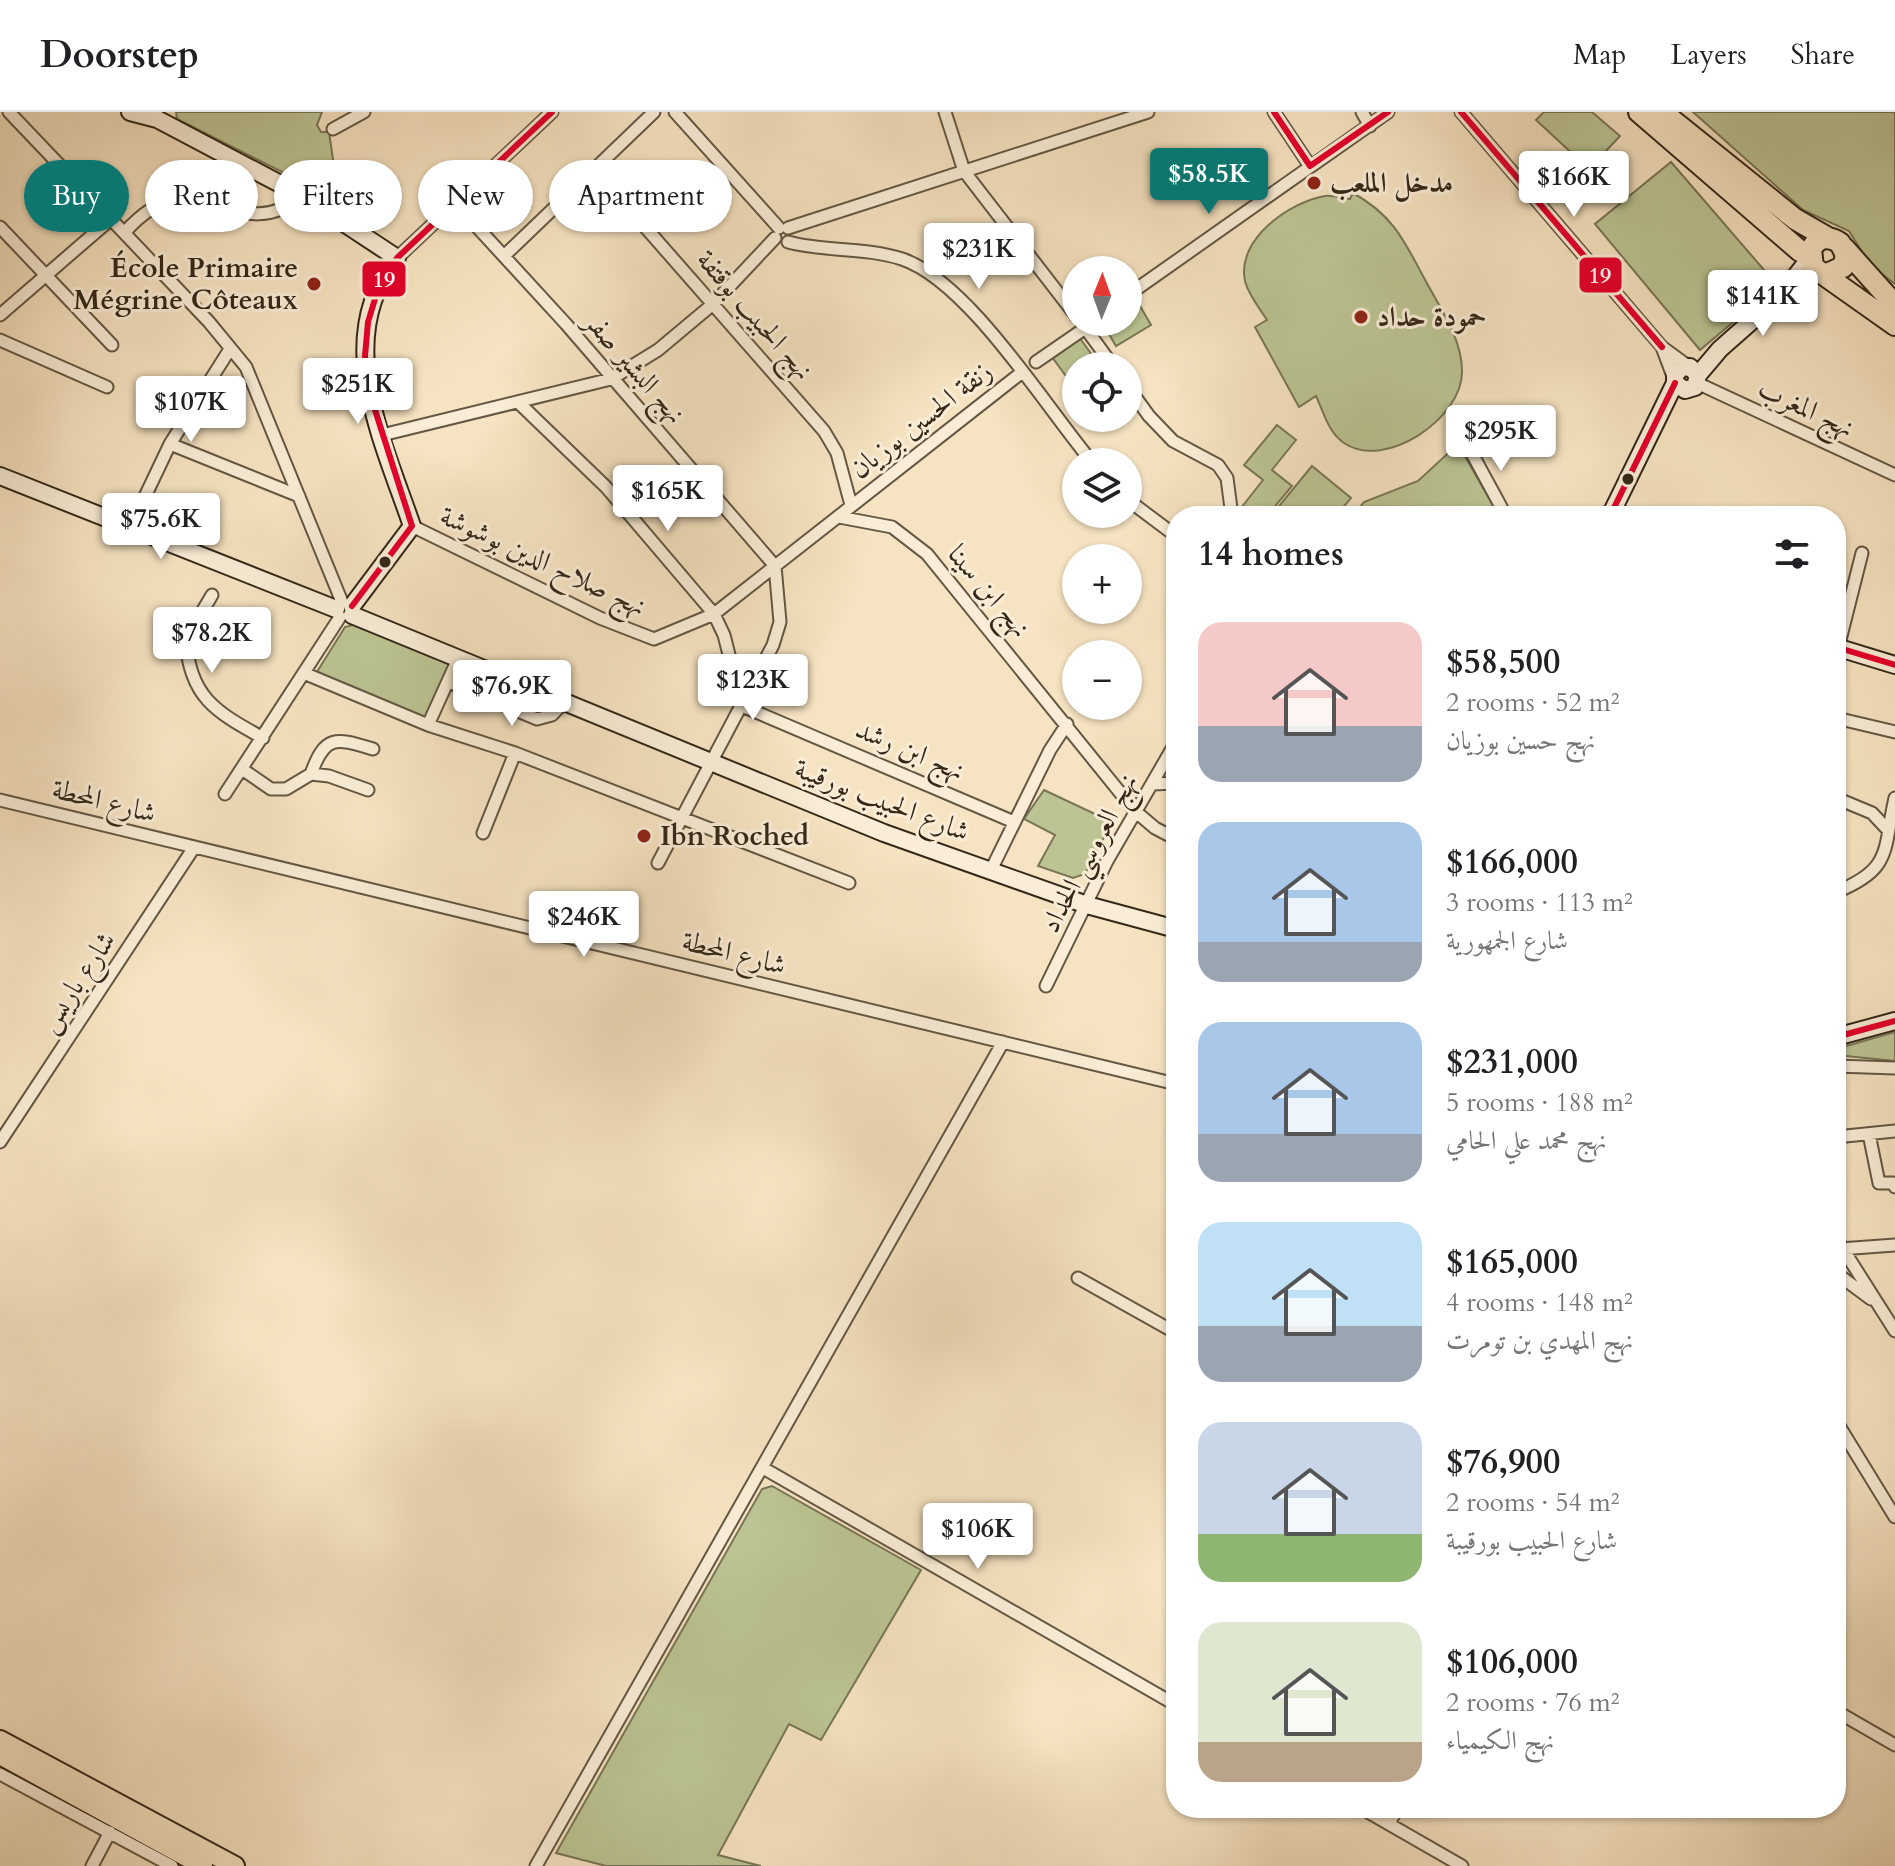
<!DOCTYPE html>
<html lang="en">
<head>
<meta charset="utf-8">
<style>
  body { margin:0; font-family:Cardo,Amiri,serif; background:#f6f6f6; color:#202124; height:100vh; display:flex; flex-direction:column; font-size:30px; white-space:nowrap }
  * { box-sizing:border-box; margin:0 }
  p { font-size:26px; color:#757577 }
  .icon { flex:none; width:44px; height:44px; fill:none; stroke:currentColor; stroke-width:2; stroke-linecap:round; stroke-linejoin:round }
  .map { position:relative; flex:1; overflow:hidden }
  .sheet { position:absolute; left:1166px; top:394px; width:680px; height:1312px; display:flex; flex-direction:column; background:#fff; border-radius:32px; box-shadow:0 2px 6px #0004 }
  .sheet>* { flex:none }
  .banner { position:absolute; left:24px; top:48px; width:760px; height:72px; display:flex; gap:16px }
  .needle { width:52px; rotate:1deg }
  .controls { position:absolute; left:1062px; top:144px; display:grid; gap:16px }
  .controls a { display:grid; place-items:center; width:80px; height:80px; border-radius:50%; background:#fff; box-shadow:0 2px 6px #0004; font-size:40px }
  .price { position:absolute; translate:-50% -68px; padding:0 18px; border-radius:8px; background:#fff; color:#222; font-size:26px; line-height:52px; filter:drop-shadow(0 2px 4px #0008) }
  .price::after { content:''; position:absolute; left:50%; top:48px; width:24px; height:18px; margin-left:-12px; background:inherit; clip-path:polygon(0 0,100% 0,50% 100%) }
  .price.current { background:#0f766e; color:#fff }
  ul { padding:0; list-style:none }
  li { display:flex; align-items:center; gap:24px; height:200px; padding:0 32px }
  li span { display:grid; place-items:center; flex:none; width:224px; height:160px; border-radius:24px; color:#555 }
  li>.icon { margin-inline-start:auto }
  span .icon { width:96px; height:96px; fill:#fffc; stroke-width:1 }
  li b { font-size:34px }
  h2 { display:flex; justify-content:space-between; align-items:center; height:96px; padding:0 32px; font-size:34px }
  .pill { padding:0 28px; border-radius:36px; background:#fff; box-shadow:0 2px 6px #0004; font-size:28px; line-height:72px }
  .pill.current { background:#0f766e; color:#fff }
  header { display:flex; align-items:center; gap:48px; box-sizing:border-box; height:112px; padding:0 40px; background:#fff; border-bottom:2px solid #e0e0e0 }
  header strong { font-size:38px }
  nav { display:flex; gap:44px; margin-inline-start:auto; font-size:28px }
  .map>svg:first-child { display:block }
</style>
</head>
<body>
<header>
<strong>Doorstep</strong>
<nav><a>Map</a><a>Layers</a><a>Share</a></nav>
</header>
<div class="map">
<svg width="1895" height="1754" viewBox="0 0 1895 1754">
  <rect width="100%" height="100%" fill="#f6e3c1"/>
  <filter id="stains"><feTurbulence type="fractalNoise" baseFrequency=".0025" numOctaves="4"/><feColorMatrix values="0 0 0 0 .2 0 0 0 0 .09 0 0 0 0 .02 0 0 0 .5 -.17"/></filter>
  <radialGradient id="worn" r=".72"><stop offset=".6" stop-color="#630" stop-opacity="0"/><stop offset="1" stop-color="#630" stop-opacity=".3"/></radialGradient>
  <path fill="#bcc493" stroke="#787656" stroke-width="2" d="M176,0H322L317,13L321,20H329L337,75L328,83L177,7Z
    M1544,0H1592L1620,24L1589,57L1536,8Z
    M1693,0H1895V172L1871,154L1849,119L1803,98Z
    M1671,50L1777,173L1700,238L1595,112Z
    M1353,81C1391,102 1403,126 1423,164C1438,193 1462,225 1462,259C1463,306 1385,359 1344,331C1328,320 1324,301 1316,284L1299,295L1255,215L1267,208C1260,197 1248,182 1245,169C1236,127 1290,90 1325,84C1333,83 1342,86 1350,87Z
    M1136,187L1151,213L1116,234L1102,210H1128V192Z
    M1079,225L1100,254H1076V278L1052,245Z
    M1277,313L1296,328L1272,358L1292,374L1267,404H1251L1241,396L1263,368L1244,353Z
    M1458,332L1499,404H1353L1364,390L1418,369Z
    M1312,354L1351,386L1336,404H1271Z
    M360,511L451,549L433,609L315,563L345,515Z
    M1044,678L1112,710L1085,762L1073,766L1038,754L1055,723L1024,707Z
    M1895,920V949L1836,943V937Z
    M772,1374L921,1458L821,1628L789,1612L718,1743L761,1754H606L556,1741L762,1377Z"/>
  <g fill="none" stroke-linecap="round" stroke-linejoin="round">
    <g stroke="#645743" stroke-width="15">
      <path id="street" d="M9,0L209,210L246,255L342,490
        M675,0L779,116
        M945,0L964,59L1076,204
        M1274,0L1310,54
        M1362,0L1370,14
        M1461,0L1662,235
        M333,17L364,0
        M596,59L824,319L837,341L851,393
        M456,92L566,212L775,454L780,510L773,533L658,751
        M0,115L112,233
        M788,116L1148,0
        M125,120C197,39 232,140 303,84
        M788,130C825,140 865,135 902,147C968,169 1045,294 1092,350
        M505,143L654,0
        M397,146L552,0
        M1128,183L1388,0
        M0,203L111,107
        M1081,210L1113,254
        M0,228L107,275
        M1036,250L1094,210
        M1674,267L1662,235L1688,254
        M1697,271L1895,363
        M1128,275L1149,304L1173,329L1218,353L1227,366L1232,404
        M520,292L606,375L714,502L724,523L742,594L1014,710
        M382,323L611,267L658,238L713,192L775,126
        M170,332L299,384
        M1468,334L1506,404
        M1128,388L1176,424
        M839,405L892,415L927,442L1135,699L1155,716L1176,727
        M412,414L600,506L654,527L714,502L1021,261
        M130,416L170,332L230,237
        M212,483L186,527C189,585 216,600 263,626
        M1838,536L1862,441
        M306,562L428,613L515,641L849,771
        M449,570L537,607L552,603L564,590
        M1836,606L1895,620
        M428,613L458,547
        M242,657L271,677H286L311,662L329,664L368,678
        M311,662C325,622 336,626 373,637
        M1153,672L1176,671
        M225,682L340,505
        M1836,686L1872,701L1888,718
        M0,688L1176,972
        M483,721L515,641
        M992,756L1050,638L1067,612
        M1836,780C1893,757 1883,738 1895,686
        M1046,874L1107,749L1176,630
        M1836,954L1895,956
        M1869,1022L1879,1071H1893L1895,1075
        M1836,1025L1895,1019
        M0,1030L193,737
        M1836,1126L1895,1219
        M1840,1137L1895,1133
        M1836,1161L1871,1187
        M1078,1166L1176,1221
        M1836,1309L1895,1405
        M763,1356L1176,1593
        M1836,1599L1895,1633
        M0,1662L172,1754
        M1361,1696L1462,1754
        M1389,1711L1398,1696
        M92,1754L110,1720
        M536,1754L1003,930"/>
    </g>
    <g stroke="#342819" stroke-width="20">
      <path id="secondary" d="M130,0L157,7L303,84L397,146C331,226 384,331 412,414L352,494
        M1698,263L1690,255L1681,256L1675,263V271L1685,278L1695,275L1698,263L1720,237L1779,185L1810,146
        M0,364L336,497
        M1610,404L1675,271
        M352,503L884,721L1087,793L1176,817
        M1836,535L1895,553
        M1836,925L1895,909"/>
    </g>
    <g stroke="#342819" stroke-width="22">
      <path id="primary" d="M0,1628L235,1754
        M0,1643L203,1754"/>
    </g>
    <g stroke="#342819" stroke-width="24">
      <path id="highway" d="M1639,0L1800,139L1809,143
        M1662,0L1795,107L1828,126
        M1844,136L1895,193
        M1827,162L1843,155L1846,143L1840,131C1829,123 1818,125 1811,137L1813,155L1895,213"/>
    </g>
    <use href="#street" stroke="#f9edd7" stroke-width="11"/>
    <use href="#secondary" stroke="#f9edd7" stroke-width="16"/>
    <use href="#primary" stroke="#f6e3c1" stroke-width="18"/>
    <use href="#highway" stroke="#f6e3c1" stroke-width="20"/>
    <g stroke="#f9edd7" stroke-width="12">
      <path id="bus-1" d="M1274,0L1310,54L1388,0
        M1461,0L1662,235
        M1610,404L1675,271
        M352,494L412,414L369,279L365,244L368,210L378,177L397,146L552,0
        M1836,535L1895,553
        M1836,925L1895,909"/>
    </g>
    <use href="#bus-1" stroke="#e4002b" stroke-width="6"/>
  </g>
  <g fill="#8f2418" stroke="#f9edd7" stroke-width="3">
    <circle cx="1314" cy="71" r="8"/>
    <circle cx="314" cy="172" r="8"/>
    <circle cx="1361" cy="205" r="8"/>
    <circle cx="644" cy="724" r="8"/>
  </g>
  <g fill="#342819" stroke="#f9edd7" stroke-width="3">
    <circle cx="1628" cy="367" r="7"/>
    <circle cx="385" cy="450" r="7"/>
  </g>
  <g text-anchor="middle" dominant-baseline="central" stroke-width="6" stroke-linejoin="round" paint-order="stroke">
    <g font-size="28" font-weight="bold" fill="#342819" stroke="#f9edd7" text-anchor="start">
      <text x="1330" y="71">مدخل الملعب</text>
      <text x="298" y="156" text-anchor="end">École Primaire<tspan x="298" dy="32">Mégrine Côteaux</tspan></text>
      <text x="1377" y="205">حمودة حداد</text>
      <text x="660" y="724">Ibn Roched</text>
    </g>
    <g font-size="28" fill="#342819" stroke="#f9edd7">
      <text transform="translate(755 203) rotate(49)">نهج الحبيب بوقتفة</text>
      <text transform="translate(635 256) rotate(49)">نهج البشير صفر</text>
      <text transform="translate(1806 296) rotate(25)">نهج المغرب</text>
      <text transform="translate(921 308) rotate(-38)">زنقة الحسين بوزيان</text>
      <text transform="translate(543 449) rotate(25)">نهج صلاح الدين بوشوشة</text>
      <text transform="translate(989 479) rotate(50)">نهج ابن سينا</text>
      <text transform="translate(910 638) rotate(23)">نهج ابن رشد</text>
      <text transform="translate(882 688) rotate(21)">شارع الحبيب بورقيبة</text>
      <text transform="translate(104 689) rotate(14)">شارع المحطة</text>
      <text transform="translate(1089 741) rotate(-62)">نهج العروسي الحداد</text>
      <text transform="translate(734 841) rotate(14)">شارع المحطة</text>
      <text transform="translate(77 870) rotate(-56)">شارع باريس</text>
    </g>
  </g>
  <g stroke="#f9edd7" stroke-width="3">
    <rect x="1578" y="144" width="45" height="38" rx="8" fill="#e4002b"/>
    <rect x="361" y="148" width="46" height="38" rx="8" fill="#e4002b"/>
  </g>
  <g font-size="22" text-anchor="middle" font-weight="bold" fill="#fff">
    <text x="1600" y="171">19</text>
    <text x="384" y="175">19</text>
  </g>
  <rect width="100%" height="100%" filter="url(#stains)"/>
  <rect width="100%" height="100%" fill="url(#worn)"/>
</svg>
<div class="controls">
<a><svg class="needle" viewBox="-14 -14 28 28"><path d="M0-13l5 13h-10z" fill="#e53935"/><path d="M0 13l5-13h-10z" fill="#757577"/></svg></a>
<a><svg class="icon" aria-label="locate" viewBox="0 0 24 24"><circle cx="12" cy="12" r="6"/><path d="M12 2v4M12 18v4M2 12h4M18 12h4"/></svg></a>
<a><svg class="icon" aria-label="layers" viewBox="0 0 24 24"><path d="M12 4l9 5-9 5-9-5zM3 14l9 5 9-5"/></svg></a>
<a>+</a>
<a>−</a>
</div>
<b class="price current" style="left:1209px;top:104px">$58.5K</b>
<b class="price" style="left:1574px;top:107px">$166K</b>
<b class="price" style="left:979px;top:179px">$231K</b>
<b class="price" style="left:1763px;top:226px">$141K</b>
<b class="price" style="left:358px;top:314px">$251K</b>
<b class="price" style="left:191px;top:332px">$107K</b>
<b class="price" style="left:1501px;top:361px">$295K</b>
<b class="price" style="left:668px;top:421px">$165K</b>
<b class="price" style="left:161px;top:449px">$75.6K</b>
<b class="price" style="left:212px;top:563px">$78.2K</b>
<b class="price" style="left:753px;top:610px">$123K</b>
<b class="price" style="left:512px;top:616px">$76.9K</b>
<b class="price" style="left:584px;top:847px">$246K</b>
<b class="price" style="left:978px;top:1459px">$106K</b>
<div class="banner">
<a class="pill current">Buy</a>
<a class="pill">Rent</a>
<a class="pill">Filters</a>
<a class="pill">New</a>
<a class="pill">Apartment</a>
</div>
<section class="sheet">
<h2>14 homes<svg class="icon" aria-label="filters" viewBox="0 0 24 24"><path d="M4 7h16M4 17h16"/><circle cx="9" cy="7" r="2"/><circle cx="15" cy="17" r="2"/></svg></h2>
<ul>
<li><span style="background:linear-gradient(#f6c9c9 65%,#9aa5b1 0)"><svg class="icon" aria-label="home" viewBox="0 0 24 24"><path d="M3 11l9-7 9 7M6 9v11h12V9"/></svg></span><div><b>$58,500</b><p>2 rooms · 52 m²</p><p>نهج حسين بوزيان</p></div></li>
<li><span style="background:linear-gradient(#a9c7e8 75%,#9aa5b1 0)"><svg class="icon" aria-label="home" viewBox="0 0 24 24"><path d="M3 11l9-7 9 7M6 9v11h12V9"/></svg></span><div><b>$166,000</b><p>3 rooms · 113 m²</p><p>شارع الجمهورية</p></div></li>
<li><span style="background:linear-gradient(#a9c7e8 70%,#9aa5b1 0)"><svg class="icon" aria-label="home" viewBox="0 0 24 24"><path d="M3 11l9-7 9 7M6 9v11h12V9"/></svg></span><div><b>$231,000</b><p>5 rooms · 188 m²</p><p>نهج محمد علي الحامي</p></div></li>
<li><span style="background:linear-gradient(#bfe0f5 65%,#9aa5b1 0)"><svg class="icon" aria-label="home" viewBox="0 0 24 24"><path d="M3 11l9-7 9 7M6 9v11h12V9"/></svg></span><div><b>$165,000</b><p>4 rooms · 148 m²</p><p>نهج المهدي بن تومرت</p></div></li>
<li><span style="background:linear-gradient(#c9d6e8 70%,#8fb573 0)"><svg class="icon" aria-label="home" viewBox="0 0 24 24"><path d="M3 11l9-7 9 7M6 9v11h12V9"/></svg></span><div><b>$76,900</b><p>2 rooms · 54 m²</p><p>شارع الحبيب بورقيبة</p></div></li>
<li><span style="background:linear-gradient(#dfe7d0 75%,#b9a48a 0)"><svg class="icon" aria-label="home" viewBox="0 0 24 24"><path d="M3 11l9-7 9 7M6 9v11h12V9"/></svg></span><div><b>$106,000</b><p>2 rooms · 76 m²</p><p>نهج الكيمياء</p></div></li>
</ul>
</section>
</div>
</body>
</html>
